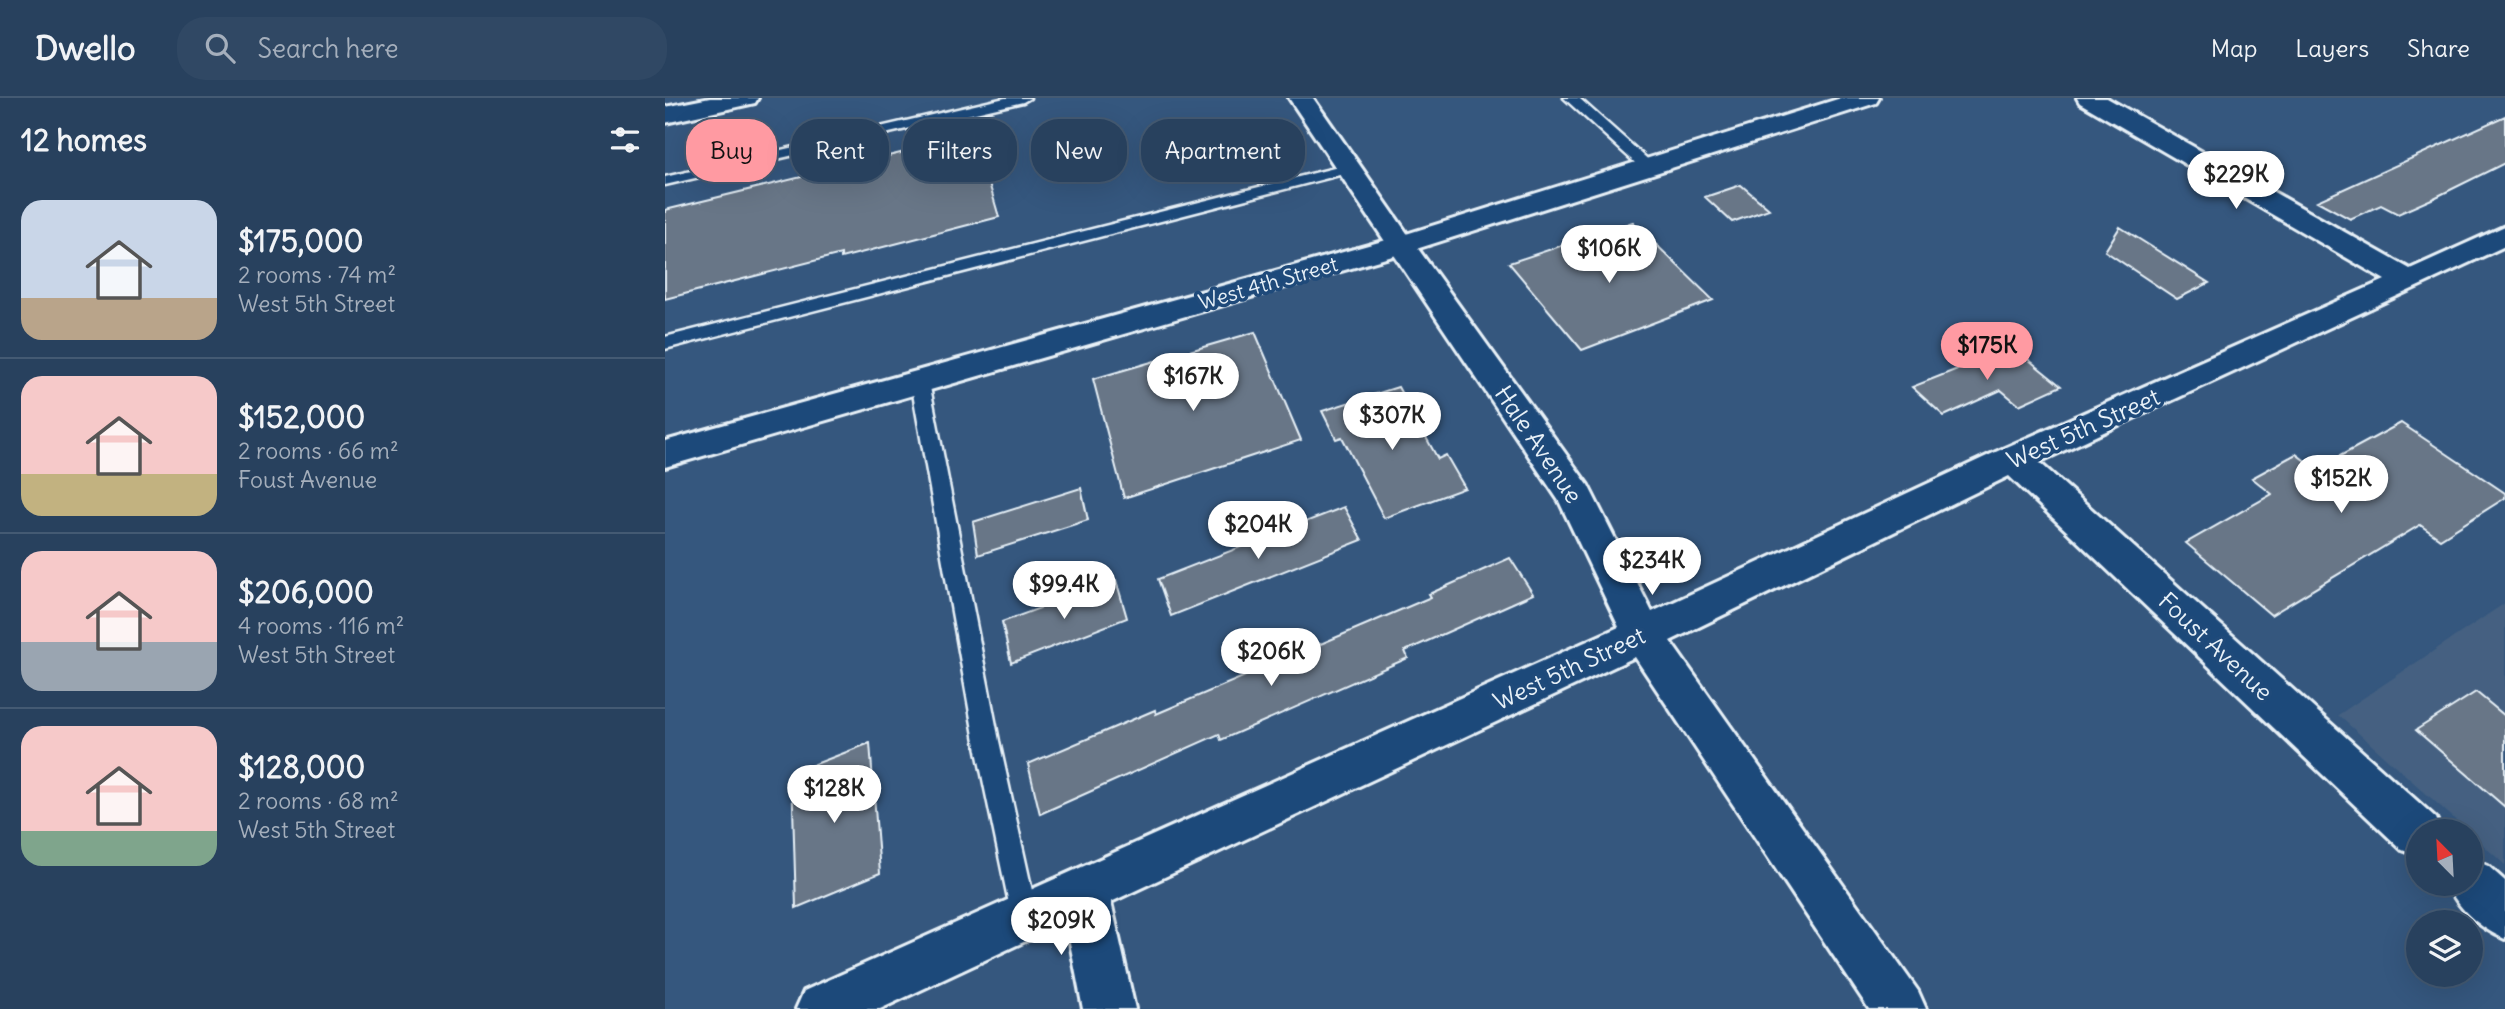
<!DOCTYPE html>
<html lang="en">
<head>
<meta charset="utf-8">
<style>
  body { margin:0; font-family:Delius,sans-serif; background:#304864; color:#f1f3f6; height:100vh; display:flex; flex-direction:column; font-size:26px; white-space:nowrap }
  * { box-sizing:border-box; margin:0 }
  p { font-size:23px; color:#a5afbc }
  .icon { flex:none; width:38px; height:38px; fill:none; stroke:currentColor; stroke-width:2; stroke-linecap:round; stroke-linejoin:round }
  .map { position:relative; flex:1; overflow:hidden }
  .side { display:flex; flex-direction:column; background:#28415e; width:665px }
  .side>* { flex:none }
  .guide { position:absolute; left:21px; top:21px; width:665px; height:63px; display:flex; gap:14px }
  .needle { width:46px; rotate:336deg }
  .fabs { position:absolute; left:1741px; top:721px; display:grid; gap:14px }
  .fabs a { display:grid; place-items:center; width:77px; height:77px; border-radius:50%; background:#28415e; box-shadow:0 7px 28px #0002,0 0 0 2px #445a73; font-size:35px }
  .price { position:absolute; translate:-50% -60px; padding:0 16px; border-radius:24px; background:#fff; color:#222; font-size:23px; line-height:46px; filter:drop-shadow(0 2px 4px #0008) }
  .price::after { content:''; position:absolute; left:50%; top:42px; width:21px; height:16px; margin-left:-10px; background:inherit; clip-path:polygon(0 0,100% 0,50% 100%) }
  .price.current { background:#ff9aa2; color:#111 }
  ul { padding:0; list-style:none }
  li { display:flex; align-items:center; gap:21px; height:175px; padding:0 21px }
  li+li { border-top:2px solid #445a73 }
  li span { display:grid; place-items:center; flex:none; width:196px; height:140px; border-radius:21px; color:#555 }
  li>.icon { margin-inline-start:auto }
  span .icon { width:84px; height:84px; fill:#fffc; stroke-width:1 }
  li b { font-size:30px }
  h2 { display:flex; justify-content:space-between; align-items:center; height:84px; padding:0 21px; font-size:30px }
  .tag { padding:0 24px; border-radius:28px; background:#28415e; box-shadow:0 7px 28px #0002,0 0 0 2px #445a73; font-size:24px; line-height:63px }
  .tag.current { background:#ff9aa2; color:#111 }
  header { display:flex; align-items:center; gap:42px; box-sizing:border-box; height:98px; padding:0 35px; background:#28415e; border-bottom:2px solid #445a73 }
  header strong { font-size:33px }
  nav { display:flex; gap:38px; margin-inline-start:auto; font-size:24px }
  .search { width:490px; height:63px; background:#304864; display:flex; align-items:center; gap:18px; box-sizing:border-box; padding:0 24px; border-radius:28px; color:#a5afbc; font-size:26px }
  main { display:flex; flex:1; min-height:0 }
  .map>svg:first-child { display:block }
</style>
</head>
<body>
<header>
<strong>Dwello</strong>
<div class="search"><svg class="icon" aria-label="search" viewBox="0 0 24 24"><circle cx="10" cy="10" r="6"/><path d="M15 15l6 6"/></svg>Search here</div>
<nav><a>Map</a><a>Layers</a><a>Share</a></nav>
</header>
<main>
<section class="side">
<h2>12 homes<svg class="icon" aria-label="filters" viewBox="0 0 24 24"><path d="M4 7h16M4 17h16"/><circle cx="9" cy="7" r="2"/><circle cx="15" cy="17" r="2"/></svg></h2>
<ul>
<li><span style="background:linear-gradient(#c9d6e8 70%,#b9a48a 0)"><svg class="icon" aria-label="home" viewBox="0 0 24 24"><path d="M3 11l9-7 9 7M6 9v11h12V9"/></svg></span><div><b>$175,000</b><p>2 rooms · 74 m²</p><p>West 5th Street</p></div></li>
<li><span style="background:linear-gradient(#f6c9c9 70%,#c2b280 0)"><svg class="icon" aria-label="home" viewBox="0 0 24 24"><path d="M3 11l9-7 9 7M6 9v11h12V9"/></svg></span><div><b>$152,000</b><p>2 rooms · 66 m²</p><p>Foust Avenue</p></div></li>
<li><span style="background:linear-gradient(#f6c9c9 65%,#9aa5b1 0)"><svg class="icon" aria-label="home" viewBox="0 0 24 24"><path d="M3 11l9-7 9 7M6 9v11h12V9"/></svg></span><div><b>$206,000</b><p>4 rooms · 116 m²</p><p>West 5th Street</p></div></li>
<li><span style="background:linear-gradient(#f6c9c9 75%,#7fa58c 0)"><svg class="icon" aria-label="home" viewBox="0 0 24 24"><path d="M3 11l9-7 9 7M6 9v11h12V9"/></svg></span><div><b>$128,000</b><p>2 rooms · 68 m²</p><p>West 5th Street</p></div></li>
</ul>
</section>
<div class="map">
<svg width="1840" height="911" viewBox="0 0 1840 911">
  <rect width="100%" height="100%" fill="#35577e"/>
  <filter id="ink" filterUnits="userSpaceOnUse"><feTurbulence type="fractalNoise" baseFrequency=".0143" numOctaves="2"/><feDisplacementMap in="SourceGraphic" scale="14" xChannelSelector="R" yChannelSelector="G"/><feConvolveMatrix kernelMatrix="1 2 1 2 8 2 1 2 1" color-interpolation-filters="sRGB"/></filter>
  <g filter="url(#ink)">
    <path fill="#446081" d="M1840,505V767L1806,736V733H1803L1673,617Z"/>
    <path fill="#677687" stroke="#e8f1f8" stroke-width="2" d="M1840,18V65L1769,100L1733,116L1716,107L1685,121L1652,103Z
      M310,37L334,119L176,160V156L0,201V112Z
      M1076,87L1104,111L1067,124L1040,99Z
      M968,124L1048,202L917,252L844,165Z
      M1455,129L1544,185L1512,201L1440,153Z
      M590,234L636,342L459,400L428,281Z
      M1348,249L1396,288L1354,307L1336,292L1279,318L1247,289Z
      M733,289L773,361L781,357L800,390L719,420L677,339L671,341L657,313Z
      M1736,325L1840,395V400L1775,441L1755,427L1606,517L1521,445L1607,396L1587,380L1631,356L1651,371Z
      M416,390L423,422L313,457L308,424Z
      M679,409L697,442L506,518L493,481Z
      M845,460L868,496L740,553L743,560L556,642L554,636L375,716L363,666L490,612L491,616L766,499L764,496Z
      M451,482L462,520L346,565L337,524Z
      M1811,594L1840,618V709L1751,632Z
      M205,645L215,775L131,810L127,675Z"/>
    <g fill="none" stroke-linecap="round" stroke-linejoin="round">
      <g stroke="#e8f1f8" stroke-width="5">
        <path id="service" d="M340,0H365L358,4L0,87V79Z
          M899,0H914L988,66L990,69L988,72H978Z
          M685,66L690,67L692,70L690,73L0,251V239Z
          M255,278L261,280L264,284L334,643L373,820L370,830L360,833L350,830L347,820L310,643L246,284L249,280Z"/>
      </g>
      <g stroke="#e8f1f8" stroke-width="6">
        <path id="minor" d="M45,0H93L90,5L0,25V9Z
          M624,0H648L746,141L923,387L987,514L1335,352L1720,182L1415,5L1412,0H1442L1745,171L1840,128V148L1374,364L1771,720L1776,733H1754V758L1737,752L1344,378L1005,543L1253,893L1261,911H1204L970,559L446,804L470,911H418L401,824L215,911H131L139,893L954,529L894,403Z
          M1806,761L1823,768L1840,783V841C1815,830 1793,811 1782,786H1806Z"/>
      </g>
      <g stroke="#e8f1f8" stroke-width="6">
        <path id="primary" d="M1176,0H1214L1211,5L745,153L0,369V343L725,141Z"/>
      </g>
      <use href="#service" fill="#1f4a7a" fill-rule="evenodd"/>
      <use href="#minor" fill="#1f4a7a" fill-rule="evenodd"/>
      <use href="#primary" fill="#1f4a7a" fill-rule="evenodd"/>
    </g>
  </g>
  <g text-anchor="middle" dominant-baseline="central" stroke-width="7" stroke-linejoin="round" paint-order="stroke">
    <g font-size="21" fill="#e8f1f8" stroke="#1f4a7a">
      <text transform="translate(603 185) rotate(-16)">West 4th Street</text>
    </g>
    <g font-size="24" fill="#e8f1f8" stroke="#1f4a7a">
      <text transform="translate(1418 330) rotate(-24)">West 5th Street</text>
      <text transform="translate(874 346) rotate(56)">Hale Avenue</text>
      <text transform="translate(1551 548) rotate(43)">Foust Avenue</text>
      <text transform="translate(904 570) rotate(-25)">West 5th Street</text>
    </g>
  </g>
</svg>
<div class="fabs">
<a><svg class="needle" viewBox="-14 -14 28 28"><path d="M0-13l5 13h-10z" fill="#e53935"/><path d="M0 13l5-13h-10z" fill="#a5afbc"/></svg></a>
<a><svg class="icon" aria-label="layers" viewBox="0 0 24 24"><path d="M12 4l9 5-9 5-9-5zM3 14l9 5 9-5"/></svg></a>
</div>
<b class="price" style="left:1571px;top:113px">$229K</b>
<b class="price" style="left:944px;top:187px">$106K</b>
<b class="price current" style="left:1322px;top:284px">$175K</b>
<b class="price" style="left:528px;top:315px">$167K</b>
<b class="price" style="left:727px;top:354px">$307K</b>
<b class="price" style="left:1676px;top:417px">$152K</b>
<b class="price" style="left:593px;top:463px">$204K</b>
<b class="price" style="left:987px;top:499px">$234K</b>
<b class="price" style="left:399px;top:523px">$99.4K</b>
<b class="price" style="left:606px;top:590px">$206K</b>
<b class="price" style="left:169px;top:727px">$128K</b>
<b class="price" style="left:396px;top:859px">$209K</b>
<div class="guide">
<a class="tag current">Buy</a>
<a class="tag">Rent</a>
<a class="tag">Filters</a>
<a class="tag">New</a>
<a class="tag">Apartment</a>
</div>
</div>
</main>
</body>
</html>
